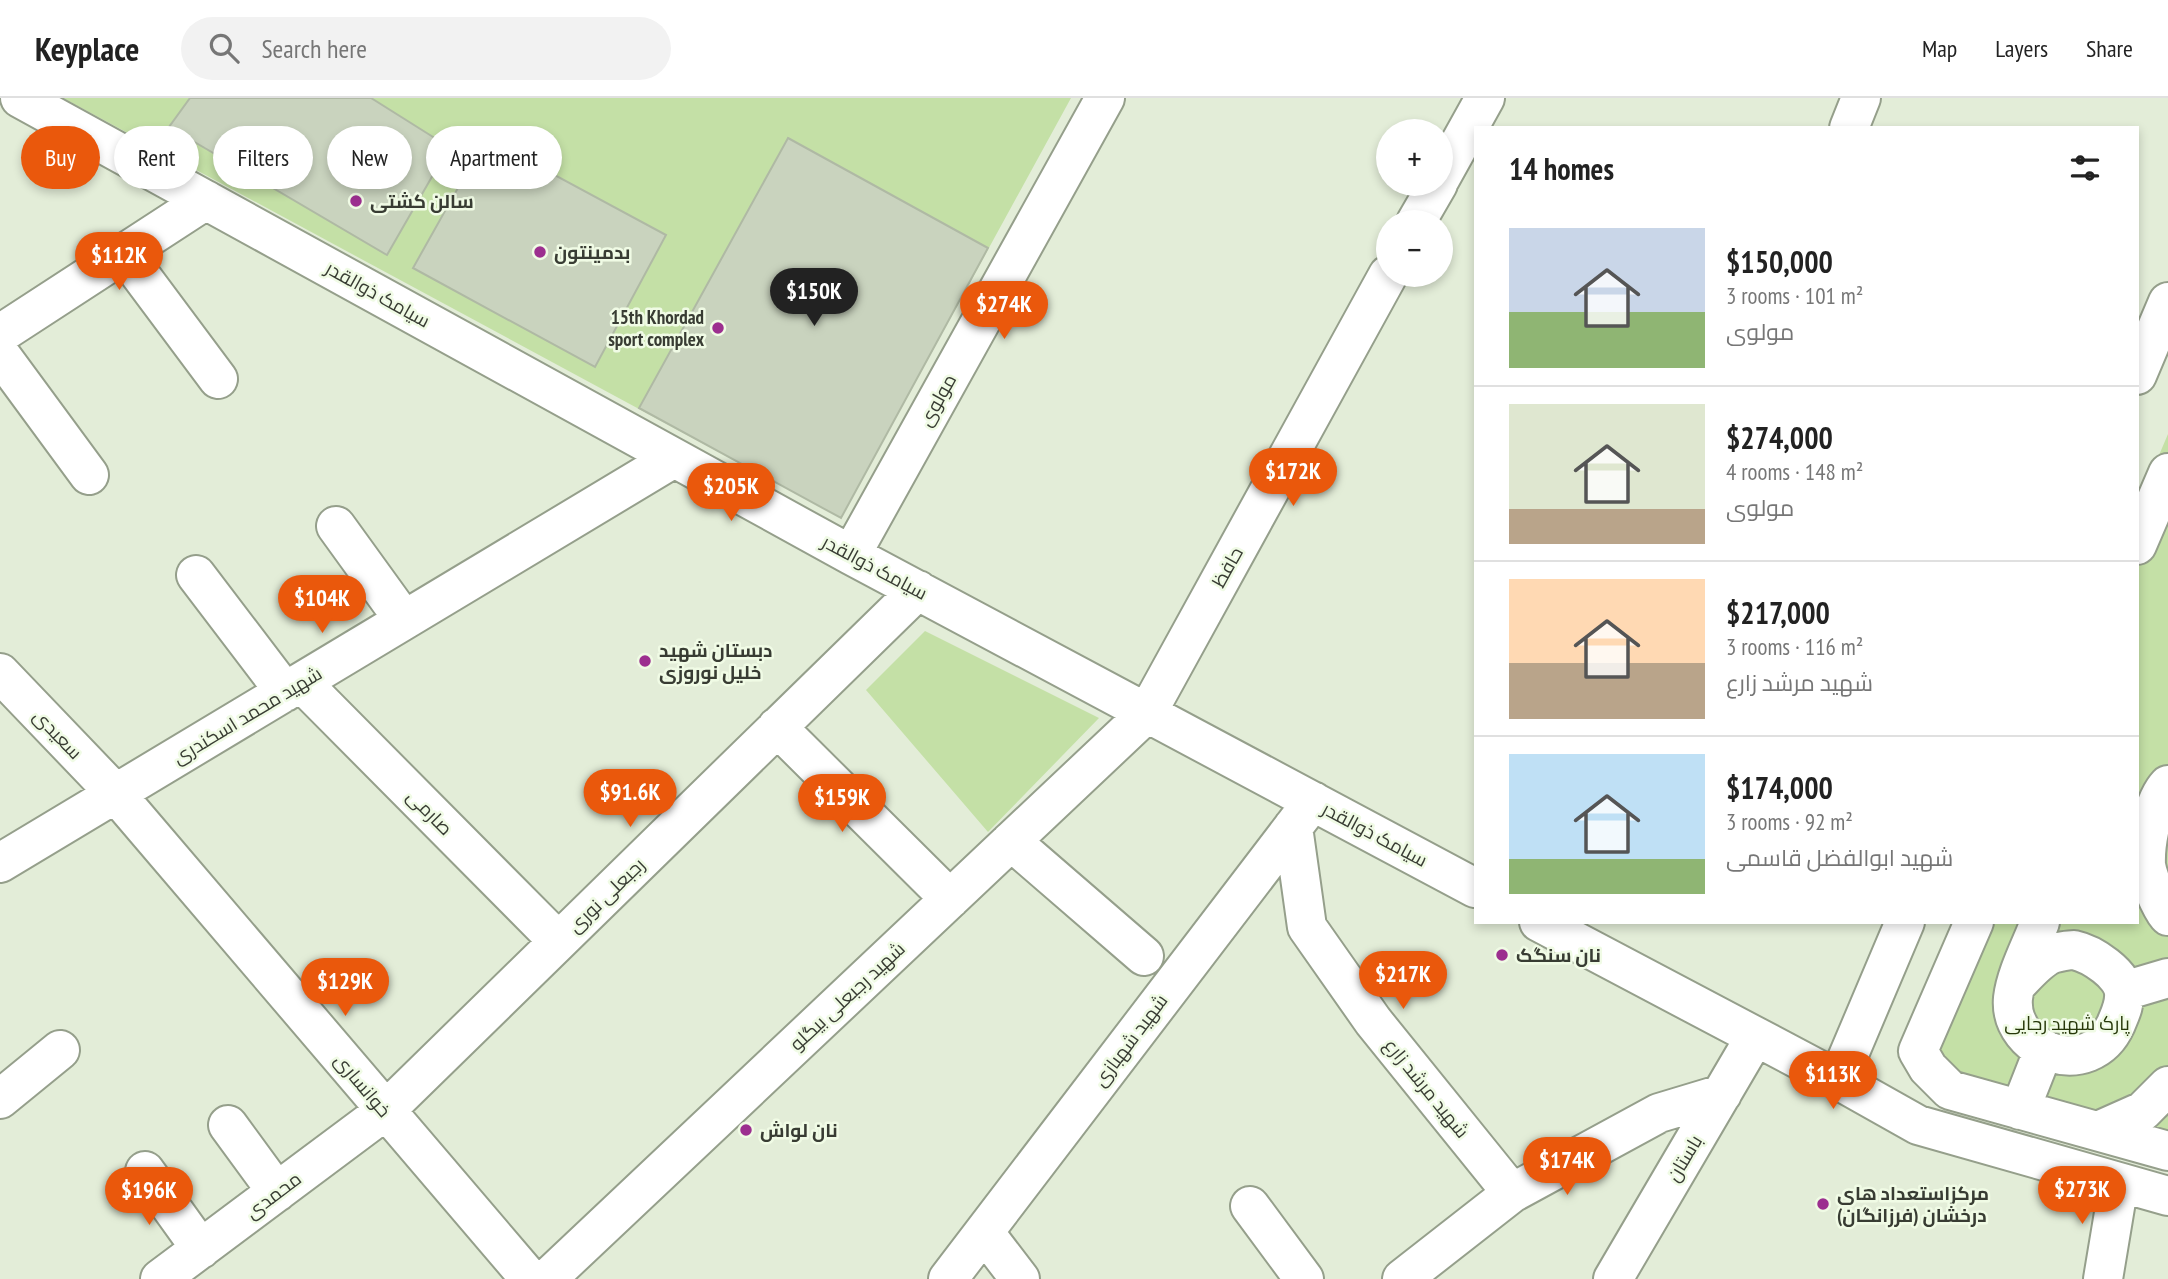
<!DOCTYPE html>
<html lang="en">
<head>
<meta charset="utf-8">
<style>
  body { margin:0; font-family:"PT Sans Narrow",Cairo,sans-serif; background:#f2f2f2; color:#222; height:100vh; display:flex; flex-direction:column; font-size:26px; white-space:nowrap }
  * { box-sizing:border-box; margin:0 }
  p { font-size:23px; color:#767676 }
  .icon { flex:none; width:38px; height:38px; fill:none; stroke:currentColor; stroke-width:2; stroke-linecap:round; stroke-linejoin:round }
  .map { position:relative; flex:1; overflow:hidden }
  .panel { position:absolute; left:1474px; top:28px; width:665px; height:798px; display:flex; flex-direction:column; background:#fff; border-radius:0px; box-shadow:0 4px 10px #0003 }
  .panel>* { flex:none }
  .hud { position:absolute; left:21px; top:28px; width:665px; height:63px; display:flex; gap:14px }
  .controls { position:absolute; left:1376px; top:21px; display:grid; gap:14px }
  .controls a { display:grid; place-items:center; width:77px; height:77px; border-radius:50%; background:#fff; box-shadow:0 4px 10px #0003; font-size:35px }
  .price { position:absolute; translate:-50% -60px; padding:0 16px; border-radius:24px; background:#ea580c; color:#fff; font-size:23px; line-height:46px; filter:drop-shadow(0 2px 4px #0008) }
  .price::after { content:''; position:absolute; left:50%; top:42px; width:21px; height:16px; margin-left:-10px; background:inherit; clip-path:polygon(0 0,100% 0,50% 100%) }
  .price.active { background:#222; color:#fff }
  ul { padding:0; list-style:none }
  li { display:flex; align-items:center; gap:21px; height:175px; padding:0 35px }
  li+li { border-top:2px solid #e0e0e0 }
  li span { display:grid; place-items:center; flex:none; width:196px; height:140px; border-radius:0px; color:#555 }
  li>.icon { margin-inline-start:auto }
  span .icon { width:84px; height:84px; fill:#fffc; stroke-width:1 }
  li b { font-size:30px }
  h2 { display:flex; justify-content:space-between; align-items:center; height:84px; padding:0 35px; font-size:30px }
  .pill { padding:0 24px; border-radius:32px; background:#fff; box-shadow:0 4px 10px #0003; font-size:24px; line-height:63px }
  .pill.active { background:#ea580c; color:#fff }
  header { display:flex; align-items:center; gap:42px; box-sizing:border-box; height:98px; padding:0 35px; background:#fff; border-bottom:2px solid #e0e0e0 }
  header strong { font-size:33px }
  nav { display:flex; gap:38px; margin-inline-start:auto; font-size:24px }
  .search { width:490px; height:63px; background:#f2f2f2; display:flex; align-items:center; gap:18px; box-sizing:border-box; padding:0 24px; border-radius:38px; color:#767676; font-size:26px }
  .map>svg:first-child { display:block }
</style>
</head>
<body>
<header>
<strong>Keyplace</strong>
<div class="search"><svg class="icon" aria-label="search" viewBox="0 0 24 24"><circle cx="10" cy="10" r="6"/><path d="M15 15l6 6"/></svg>Search here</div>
<nav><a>Map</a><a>Layers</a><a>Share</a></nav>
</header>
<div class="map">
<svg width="2168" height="1181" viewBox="0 0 2168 1181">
  <rect width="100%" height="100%" fill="#e3edd8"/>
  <path fill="#c4e0a6" d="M63,0H1071L841,420Z
    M2168,336V1055L1926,992L1960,824H2137V409Z
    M925,533L1099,620L988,734L866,592Z"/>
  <path fill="#c9d3be" stroke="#afb9a4" stroke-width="2" d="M190,0H371L449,49L387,157L169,29Z
    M486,40L666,137L595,269L413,170Z
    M788,40L988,150L841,420L639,310Z"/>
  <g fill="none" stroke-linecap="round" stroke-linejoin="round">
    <g stroke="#959f8b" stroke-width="42">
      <path id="minor" d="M20,0L851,457L1475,790
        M1849,30L1861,0
        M1440,81L1485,0
        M1416,124L1438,86
        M124,155L218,281
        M0,236L206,102
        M0,256L89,377
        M2137,277L2168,204
        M336,428L404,522
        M2137,447L2168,375
        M851,457L1105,0
        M196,477L285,594
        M0,575L116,696L530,1181
        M301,584L558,843
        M777,629L950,801
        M2168,687C2153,703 2145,745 2146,767C2148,780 2160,808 2168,818
        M1293,729L1307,829L1373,923L1512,1095
        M1011,743L1144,858
        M0,765L674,360
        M1539,824L1838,982L1918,1027L2168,1098
        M1974,824L1918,953L1928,970L1950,992L2168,1053
        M2016,887C2026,877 2039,861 2052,856C2057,854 2069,852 2074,852C2092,856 2123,876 2124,895C2125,907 2120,916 2116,926C2090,984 2008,954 2013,900C2016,875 2031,848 2040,824
        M2124,893L2168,880
        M1838,982L1905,824
        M0,1001L60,952
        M2020,1012L2044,951
        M228,1027L277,1094
        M2098,1033L2143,1013L2168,988
        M145,1073L201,1151
        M1250,1108L1304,1181
        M984,1134L1020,1181
        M160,1181L385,1013L918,492
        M547,1181L1147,615L1388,177
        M948,1181L1313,703
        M1402,1181L1512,1095L1659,1015L1722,996
        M1613,1181L1755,939
        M2103,1181L2119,1085"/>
    </g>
    <use href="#minor" stroke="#fff" stroke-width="38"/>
  </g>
  <g fill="#9c2f8f" stroke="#f0fbe5" stroke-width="2.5">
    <circle cx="356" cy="103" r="7"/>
    <circle cx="540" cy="154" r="7"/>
    <circle cx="718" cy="230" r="7"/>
    <circle cx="645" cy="563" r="7"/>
    <circle cx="1502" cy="857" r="7"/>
    <circle cx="746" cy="1032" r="7"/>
    <circle cx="1823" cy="1106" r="7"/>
  </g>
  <g text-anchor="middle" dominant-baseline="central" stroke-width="5" stroke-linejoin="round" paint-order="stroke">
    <g font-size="19" font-weight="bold" fill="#383c33" stroke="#f0fbe5" text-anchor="start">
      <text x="370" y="103">سالن کشتی</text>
      <text x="554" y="154">بدمینتون</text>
      <text x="704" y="219" text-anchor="end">15th Khordad<tspan x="704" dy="22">sport complex</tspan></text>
      <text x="659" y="552">دبستان شهید<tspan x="659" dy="22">خلیل نوروزی</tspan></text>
      <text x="1516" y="857">نان سنگک</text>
      <text x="760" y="1032">نان لواش</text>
      <text x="1837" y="1095">مرکزاستعداد های<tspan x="1837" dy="22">درخشان (فرزانگان)</tspan></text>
    </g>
    <g font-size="19" fill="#383c33" stroke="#f0fbe5">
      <text transform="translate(378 196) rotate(29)">سیامک ذوالقدر</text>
      <text transform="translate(937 302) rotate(-61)">مولوی</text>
      <text transform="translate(875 469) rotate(28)">سیامک ذوالقدر</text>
      <text transform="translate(1227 469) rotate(-61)">حافظ</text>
      <text transform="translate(247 617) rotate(-31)">شهید محمد اسکندری</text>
      <text transform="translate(58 636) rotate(46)">سعیدی</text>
      <text transform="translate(430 714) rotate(45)">صارمی</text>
      <text transform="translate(1375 736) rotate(28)">سیامک ذوالقدر</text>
      <text transform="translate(606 797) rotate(-44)">رجبعلی نوری</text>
      <text transform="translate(847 898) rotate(-43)">شهید رجبعلی بیگلو</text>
      <text transform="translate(1130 942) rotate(-53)">شهید شهبازی</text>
      <text transform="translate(363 987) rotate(50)">خوانساری</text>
      <text transform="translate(1427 990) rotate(51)">شهید مرشد زارع</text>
      <text transform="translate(1684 1060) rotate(-59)">باستان</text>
      <text transform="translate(273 1097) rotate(-37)">محمدی</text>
    </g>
    <g font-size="19" fill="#263809" stroke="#f0fbe5">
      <text x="2067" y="925">پارک شهید رجایی</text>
    </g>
  </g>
</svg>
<div class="controls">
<a>+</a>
<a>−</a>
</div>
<b class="price" style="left:119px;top:194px">$112K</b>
<b class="price active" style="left:814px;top:230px">$150K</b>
<b class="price" style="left:1004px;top:243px">$274K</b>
<b class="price" style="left:1293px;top:410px">$172K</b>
<b class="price" style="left:731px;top:425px">$205K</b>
<b class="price" style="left:322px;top:537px">$104K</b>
<b class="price" style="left:630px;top:731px">$91.6K</b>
<b class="price" style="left:842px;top:736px">$159K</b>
<b class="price" style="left:1403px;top:913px">$217K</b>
<b class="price" style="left:345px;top:920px">$129K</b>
<b class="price" style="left:1833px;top:1013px">$113K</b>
<b class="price" style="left:1567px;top:1099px">$174K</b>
<b class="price" style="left:2082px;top:1128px">$273K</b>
<b class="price" style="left:149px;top:1129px">$196K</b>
<div class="hud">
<a class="pill active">Buy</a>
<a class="pill">Rent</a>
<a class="pill">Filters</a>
<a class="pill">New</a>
<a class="pill">Apartment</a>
</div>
<section class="panel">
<h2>14 homes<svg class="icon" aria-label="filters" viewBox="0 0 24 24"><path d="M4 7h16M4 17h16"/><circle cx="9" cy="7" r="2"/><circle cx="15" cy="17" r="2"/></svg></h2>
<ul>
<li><span style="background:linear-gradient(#c9d6e8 60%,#8fb573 0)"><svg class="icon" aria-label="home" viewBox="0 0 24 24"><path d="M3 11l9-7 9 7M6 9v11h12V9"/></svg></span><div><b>$150,000</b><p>3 rooms · 101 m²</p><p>مولوی</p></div></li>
<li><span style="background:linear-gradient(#dfe7d0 75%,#b9a48a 0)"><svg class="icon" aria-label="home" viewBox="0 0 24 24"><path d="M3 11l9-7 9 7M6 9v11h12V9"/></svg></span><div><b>$274,000</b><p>4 rooms · 148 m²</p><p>مولوی</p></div></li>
<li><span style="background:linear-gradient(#ffd9b3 60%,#b9a48a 0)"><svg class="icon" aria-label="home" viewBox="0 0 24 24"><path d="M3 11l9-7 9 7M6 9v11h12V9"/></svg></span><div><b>$217,000</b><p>3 rooms · 116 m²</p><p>شهید مرشد زارع</p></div></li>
<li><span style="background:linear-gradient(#bfe0f5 75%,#8fb573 0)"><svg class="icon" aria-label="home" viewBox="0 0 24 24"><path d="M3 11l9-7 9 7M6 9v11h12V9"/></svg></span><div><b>$174,000</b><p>3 rooms · 92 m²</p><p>شهید ابوالفضل قاسمی</p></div></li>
</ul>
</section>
</div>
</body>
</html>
